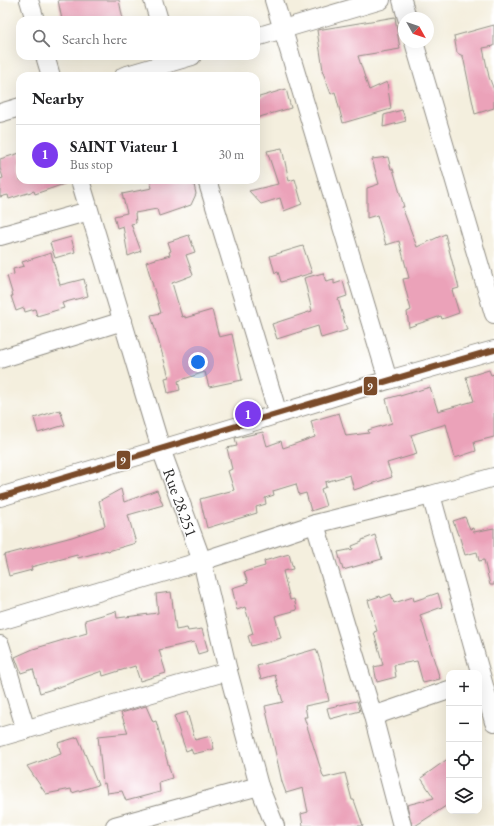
<!DOCTYPE html>
<html lang="en">
<head>
<meta charset="utf-8">
<style>
  :root { --surface:#fff; --page:#f6f6f6; --text:#202124; --muted:#757577; --line:#e0e0e0; --accent:#7c3aed }
  body { margin:0; font-family:"EB Garamond",serif; background:var(--page); color:var(--text) }
  .controls { position:absolute; right:12px; bottom:12px; display:grid; overflow:hidden; border-radius:8px; box-shadow:0 4px 16px #0002 }
  .controls button { width:36px; height:36px; display:grid; place-items:center; padding:0; border:0; border-bottom:1px solid var(--line); background:var(--surface); color:var(--text); font:20px sans-serif }
  .compass { position:absolute; left:398px; top:12px; width:36px; height:36px; border-radius:50%; background:var(--surface); box-shadow:0 4px 16px #0002; rotate:130deg }
  .you { position:absolute; left:198px; top:362px; width:14px; height:14px; margin:-10px; border:3px solid #fff; border-radius:50%; background:#1a73e8; box-shadow:0 0 0 6px #1a73e833 }
  .badge { display:grid; place-items:center; width:26px; height:26px; border-radius:50%; background:var(--accent); color:#fff; font-size:13px; font-weight:700 }
  .pin { position:absolute; translate:-50% -50%; border:2px solid #fff; box-shadow:0 1px 4px #0006 }
  .list { margin:0; padding:0; list-style:none }
  h2 { display:flex; justify-content:space-between; align-items:center; height:52px; margin:0; padding:0 16px; font-size:17px }
  h2 small { font-size:13px; font-weight:400; color:var(--muted) }
  .list li { display:grid; grid-template-columns:26px 1fr auto; gap:12px; align-items:center; box-sizing:border-box; height:60px; padding:0 16px; border-top:1px solid var(--line) }
  .list b { display:block; font-size:15px; white-space:nowrap }
  .list p { margin:0; font-size:13px; white-space:nowrap; color:var(--muted) }
  .list em { font-size:13px; font-style:normal; color:var(--muted) }
  .icon { flex:none; width:22px; height:22px; fill:none; stroke:currentColor; stroke-width:2; stroke-linecap:round; stroke-linejoin:round }
  .map { position:relative; flex:none; width:494px; height:826px; overflow:hidden }
  .search { position:absolute; background:var(--surface); box-shadow:0 4px 16px #0002; left:16px; top:16px; width:244px; height:44px; display:flex; align-items:center; gap:10px; box-sizing:border-box; padding:0 14px; border-radius:12px; color:var(--muted); font-size:15px }
  .panel { position:absolute; background:var(--surface); box-shadow:0 4px 16px #0002; left:16px; top:72px; width:244px; height:112px; border-radius:12px }
  .map>svg:first-child { display:block }
  .building { fill:#eba2b9 }
  .lines { fill:none; stroke-linecap:round; stroke-linejoin:round }
  .minor-casing { stroke:#908d84; stroke-width:20 }
  .minor { stroke:#fff; stroke-width:18 }
  .bus-1-casing { stroke:#fff; stroke-width:9 }
  .bus-1 { stroke:#7a4b2a; stroke-width:6 }
  .labels { text-anchor:middle; dominant-baseline:central; stroke-width:3; stroke-linejoin:round; paint-order:stroke }
  .street-label { font-size:16px; fill:#2b2b2b; stroke:#fff }
  .line-badge { stroke:#fff; stroke-width:1.5 }
  .badge-label { font-size:11px; text-anchor:middle; font-weight:bold; fill:#fff }
</style>
</head>
<body>
<div class="map">
<svg width="494" height="826" viewBox="0 0 494 826">
  <rect width="100%" height="100%" fill="#fff"/>
  <filter id="ink" filterUnits="userSpaceOnUse"><feTurbulence type="fractalNoise" baseFrequency=".025" numOctaves="2"/><feDisplacementMap in="SourceGraphic" scale="8" xChannelSelector="R" yChannelSelector="G"/><feConvolveMatrix kernelMatrix="1 2 1 2 8 2 1 2 1" color-interpolation-filters="sRGB"/></filter>
  <filter id="wash" filterUnits="userSpaceOnUse"><feTurbulence type="fractalNoise" baseFrequency=".012" numOctaves="4" result="noise"/><feDisplacementMap in="SourceGraphic" scale="16" xChannelSelector="R" yChannelSelector="G"/><feGaussianBlur stdDeviation="0.9" result="paint"/><feColorMatrix in="noise" values="0 0 0 0 0 0 0 0 0 0 0 0 0 0 0 0 0 1.4 0 .05"/><feComposite in="paint" operator="in"/></filter>
  <g filter="url(#wash)">
    <rect width="100%" height="100%" fill="#f4efde"/>
    <g id="blocks">
      <path class="building" d="M58,0H119L123,20H62Z
        M395,17L400,49L358,56L369,90L387,82L391,109L343,123L335,92L331,94L322,70H323L317,30Z
        M494,25V46L483,48L489,77L494,90V108L475,114L463,56L457,53L454,36Z
        M286,89L291,108L256,118V98Z
        M402,110L406,121L383,127L384,115Z
        M282,148L289,181L295,179L302,204L284,211L280,198L261,204L249,191L278,184L267,151Z
        M20,153V180H70V182L35,194L34,191L9,199L8,195L0,197V179L3,178L0,168V159Z
        M388,157L391,169H393L404,207H402L417,247L445,234L459,288L452,290L459,313L442,319L441,316L409,327L407,312L411,310L403,279L409,278L399,241L386,245L377,215L367,218V188L379,184L372,159Z
        M150,180H193L196,194L191,205L159,216L157,209L135,213L136,223L131,224L141,251L128,256L123,226L117,228L114,216L127,213L122,194L152,188Z
        M189,235L195,252L186,255L193,275L172,283L182,317L185,316V318L212,310L219,337L232,334L242,380L209,387L205,372L178,381L180,390L168,393L165,378L169,377L151,315L161,313L146,262L170,255L169,252L171,251L168,242Z
        M71,237L75,252L55,258L50,243Z
        M303,246L312,273L281,282L278,272L275,273L270,256Z
        M51,253L60,285L84,279L88,296L62,303L64,308L37,316L35,309L25,312L24,308L16,311L11,296H13L7,276L14,274L13,269L24,266L22,262Z
        M323,273L326,282L334,280V284L343,281L347,296L338,299L347,330L321,338L318,326L277,339L272,324L312,311L304,278Z
        M489,370L491,375L494,374V437L474,442L476,451L455,458L446,424L411,435L417,454L387,463L392,477L354,490L350,475L325,482L326,487L321,489L326,506L311,511L306,493L299,495L296,484L273,491L274,495L265,498L266,504L256,507L257,513L207,528L200,499L234,490L228,471L232,469L227,448L237,446L235,438L263,432L267,446L281,441L283,448L315,437L311,421L339,413L346,436L369,433L368,430L392,423L386,399L400,395V396L430,387L438,411L474,401L466,377Z
        M60,410L65,425L38,433L34,418Z
        M121,489L124,502L157,490L163,505L128,515L136,543L108,551L107,550L78,558L77,555L31,567L32,570L9,576L4,555L72,537L105,526L99,501Z
        M465,517L470,529L473,528L474,532L494,528V585H490L484,560L479,561L477,552L465,555L459,535H458L453,521Z
        M375,535L382,559L343,570L338,552L353,549L352,546L362,542V540Z
        M289,554L293,569L283,571L290,600L294,599L297,610L275,616L281,638L251,646L248,636L253,634L245,607L237,610L232,588L248,583L244,572L265,566L264,561Z
        M171,592L176,630L187,628L188,631L202,629L208,651L198,654L194,642L159,650L166,673L140,681L135,666L103,676L102,671L74,681V682L40,693L33,669L21,673L15,657L33,649L87,633L85,620L116,611L117,618L158,613L156,594Z
        M438,593L442,607L420,615L440,679L423,683L417,661L394,665L396,677L377,682L374,667L383,665L374,632L377,631L368,600L380,596L381,598L391,594L394,603L413,597L414,601Z
        M316,649L321,663L329,701L305,706L307,717H304L323,776L324,778L345,773L352,800H354L363,826H303L301,814L308,812L303,788L286,793L282,782L265,706L283,702L275,675L261,679L257,666Z
        M357,701L360,711L330,719L327,708Z
        M146,706L153,722L156,721L172,778L159,782L160,792L126,801L122,791L107,793L105,783L103,784L98,736L128,733L121,713Z
        M187,712L195,740L211,736L214,749L193,754L191,749L186,751L174,716Z
        M78,737L98,785L72,793L71,789L46,794L27,766L61,754L58,743Z
        M449,758V804L415,826H412L407,805L434,798L421,778Z"/>
    </g>
  </g>
  <g filter="url(#ink)">
    <use href="#blocks" fill-opacity="0" stroke="#908d84" stroke-width="1"/>
    <g class="lines">
      <defs>
        <g id="minor">
          <path d="M29,0L35,20"/>
          <path d="M153,0L159,20"/>
          <path d="M274,0L388,380"/>
          <path d="M402,0L407,18"/>
          <path d="M256,37L381,0"/>
          <path d="M414,42L494,314"/>
          <path d="M45,56L51,76"/>
          <path d="M124,76L192,56"/>
          <path d="M0,113L20,107"/>
          <path id="s1" d="M80,180L161,449L202,561L228,671L259,786L275,826"/>
          <path d="M207,180L278,414"/>
          <path d="M0,236L89,211"/>
          <path d="M0,359L123,321"/>
          <path d="M431,495L494,722"/>
          <path d="M0,497L249,423L388,380L494,350"/>
          <path d="M315,524L373,716L402,826"/>
          <path d="M0,621L202,561L315,524L431,495L494,477"/>
          <path d="M0,645L26,730"/>
          <path d="M373,716L449,690"/>
          <path d="M0,737L228,671"/>
          <path d="M115,826L259,786"/>
        </g>
      </defs>
      <use href="#minor" class="minor-casing"/>
      <use href="#minor" class="minor"/>
      <defs>
        <path id="bus-1" d="M0,497C165,448 329,397 494,350"/>
      </defs>
      <use href="#bus-1" class="bus-1-casing"/>
      <use href="#bus-1" class="bus-1"/>
    </g>
  </g>
  <g class="labels">
    <g class="street-label">
      <text stroke="none"><textPath href="#s1" startOffset="338">Rue 28.251</textPath></text>
    </g>
  </g>
  <g class="line-badge">
    <rect x="363" y="376" width="15" height="20" rx="4" fill="#7a4b2a"/>
    <rect x="116" y="450" width="15" height="20" rx="4" fill="#7a4b2a"/>
  </g>
  <g class="badge-label">
    <text x="370" y="390">9</text>
    <text x="123" y="464">9</text>
  </g>
</svg>
<div class="controls">
<button>+</button>
<button>−</button>
<button><svg class="icon" aria-label="locate" viewBox="0 0 24 24"><circle cx="12" cy="12" r="6"/><path d="M12 2v4M12 18v4M2 12h4M18 12h4"/></svg></button>
<button><svg class="icon" aria-label="layers" viewBox="0 0 24 24"><path d="M12 4l9 5-9 5-9-5zM3 14l9 5 9-5"/></svg></button>
</div>
<svg class="compass" viewBox="-18 -18 36 36"><path d="M0-13l5 13h-10z" fill="#e53935"/><path d="M0 13l5-13h-10z" fill="#757577"/></svg>
<div class="you"></div>
<div class="pin badge" style="left:248px;top:414px">1</div>
<div class="search"><svg class="icon" aria-label="search" viewBox="0 0 24 24"><circle cx="10" cy="10" r="6"/><path d="M15 15l6 6"/></svg>Search here</div>
<section class="panel">
<h2>Nearby<small></small></h2>
<ul class="list">
<li><span class="badge">1</span><div><b>SAINT Viateur 1</b><p>Bus stop</p></div><em>30 m</em></li>
</ul>
</section>
</div>
</body>
</html>
